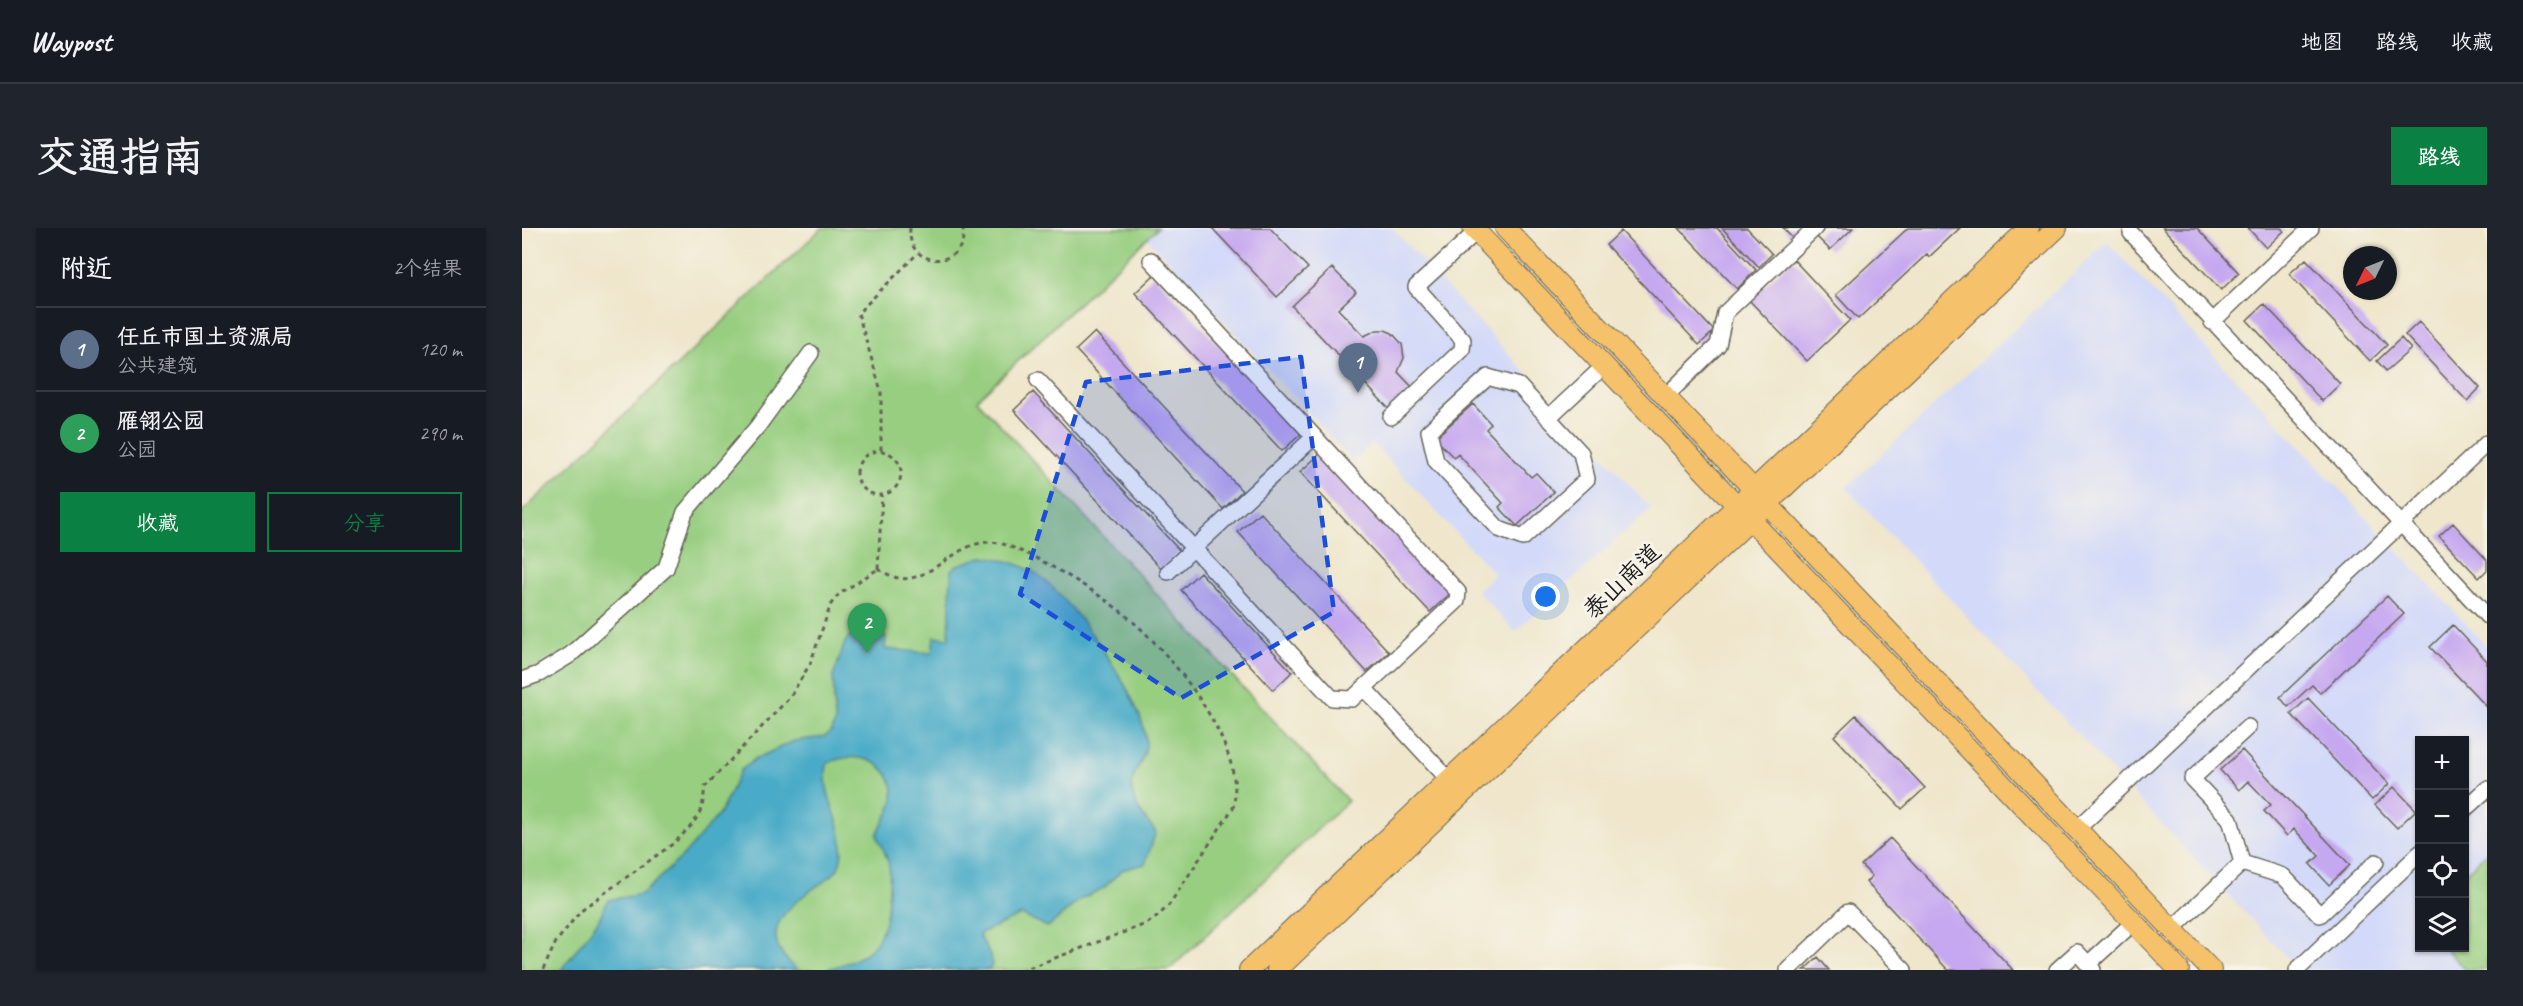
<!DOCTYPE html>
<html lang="zh">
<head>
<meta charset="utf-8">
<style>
  :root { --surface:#171b24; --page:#20242c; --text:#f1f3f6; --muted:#9ea1a6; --line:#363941; --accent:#0b8043 }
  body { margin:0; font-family:Caveat,"LXGW WenKai TC",sans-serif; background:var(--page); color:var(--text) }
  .controls { position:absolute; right:18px; bottom:18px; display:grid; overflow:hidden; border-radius:0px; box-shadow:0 2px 4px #0004 }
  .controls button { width:54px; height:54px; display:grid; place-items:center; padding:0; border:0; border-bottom:2px solid var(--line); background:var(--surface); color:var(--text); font:30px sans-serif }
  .compass { position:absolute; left:1821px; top:18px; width:54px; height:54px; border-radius:50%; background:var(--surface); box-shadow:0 2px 4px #0004; rotate:227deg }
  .you { position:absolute; left:1024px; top:369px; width:21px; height:21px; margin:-15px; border:4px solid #fff; border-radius:50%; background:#1a73e8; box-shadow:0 0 0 9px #1a73e833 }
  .badge { display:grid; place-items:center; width:39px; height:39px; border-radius:50%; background:var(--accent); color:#fff; font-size:20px; font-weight:700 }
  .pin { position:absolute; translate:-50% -50px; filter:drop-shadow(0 2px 3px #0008) }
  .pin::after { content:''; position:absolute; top:32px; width:21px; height:18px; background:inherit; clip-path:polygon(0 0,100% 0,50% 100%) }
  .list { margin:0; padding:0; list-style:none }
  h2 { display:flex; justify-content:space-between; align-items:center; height:78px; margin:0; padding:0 24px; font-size:26px }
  h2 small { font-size:20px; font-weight:400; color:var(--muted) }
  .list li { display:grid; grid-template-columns:39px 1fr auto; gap:18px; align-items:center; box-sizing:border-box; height:84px; padding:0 24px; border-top:2px solid var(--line) }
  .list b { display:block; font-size:22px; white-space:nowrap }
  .list p { margin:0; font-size:20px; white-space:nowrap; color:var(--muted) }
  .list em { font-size:20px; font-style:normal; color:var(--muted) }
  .actions { display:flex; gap:12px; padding:18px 24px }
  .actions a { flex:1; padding:14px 0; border:2px solid var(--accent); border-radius:0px; text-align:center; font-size:21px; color:var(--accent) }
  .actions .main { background:var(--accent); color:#fff }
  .icon { flex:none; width:33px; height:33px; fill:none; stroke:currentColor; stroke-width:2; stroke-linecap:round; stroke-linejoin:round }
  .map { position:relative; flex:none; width:1965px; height:742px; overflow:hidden; border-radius:0px }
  header { display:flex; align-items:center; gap:36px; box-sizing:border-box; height:84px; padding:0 30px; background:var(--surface); border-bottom:2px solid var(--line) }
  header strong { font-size:28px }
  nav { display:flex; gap:33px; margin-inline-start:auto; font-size:21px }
  .intro { display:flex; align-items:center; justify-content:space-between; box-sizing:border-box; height:144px; padding:0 36px }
  h1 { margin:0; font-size:42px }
  .button { padding:15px 27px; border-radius:0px; background:var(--accent); color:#fff; font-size:21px; font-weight:700 }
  main { display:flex; gap:36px; padding:0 36px }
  aside { flex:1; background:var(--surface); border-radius:0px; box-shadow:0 2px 4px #0004 }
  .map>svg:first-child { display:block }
  .built { fill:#d2d9f9; fill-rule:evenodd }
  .green { fill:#97ce80; stroke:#5a754e; stroke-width:1.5 }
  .water { fill:#48abc7; stroke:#326472; stroke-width:1.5 }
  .building { fill:#c6a8f0 }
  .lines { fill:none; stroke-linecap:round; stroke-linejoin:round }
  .minor-casing { stroke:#666359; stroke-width:18 }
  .major-casing { stroke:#666359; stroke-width:22 }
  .path { stroke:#666359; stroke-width:3; stroke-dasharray:4.5 4.5; stroke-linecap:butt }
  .minor { stroke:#fff; stroke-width:15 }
  .major { stroke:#f5c16b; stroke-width:20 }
  .marked { fill:#1d4ed8; fill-opacity:0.2; stroke:#1d4ed8; stroke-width:4.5; stroke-dasharray:12 8; stroke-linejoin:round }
  .labels { text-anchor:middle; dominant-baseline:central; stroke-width:6; stroke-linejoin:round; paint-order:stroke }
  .street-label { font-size:24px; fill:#1c1c1c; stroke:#f7f3e8 }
</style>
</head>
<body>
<header>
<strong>Waypost</strong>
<nav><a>地图</a><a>路线</a><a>收藏</a></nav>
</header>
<div class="intro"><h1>交通指南</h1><a class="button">路线</a></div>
<main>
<aside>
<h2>附近<small>2个结果</small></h2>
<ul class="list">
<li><span class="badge" style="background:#5c6f8a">1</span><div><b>任丘市国土资源局</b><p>公共建筑</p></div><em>120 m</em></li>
<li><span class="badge" style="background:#2e9e5b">2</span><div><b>雁翎公园</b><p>公园</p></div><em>290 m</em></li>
</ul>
<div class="actions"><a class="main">收藏</a><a>分享</a></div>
</aside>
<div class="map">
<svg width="1965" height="742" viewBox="0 0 1965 742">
  <rect width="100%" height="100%" fill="#f7f3e8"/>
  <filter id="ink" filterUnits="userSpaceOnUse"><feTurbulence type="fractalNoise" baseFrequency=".0167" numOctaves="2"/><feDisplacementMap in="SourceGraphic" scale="12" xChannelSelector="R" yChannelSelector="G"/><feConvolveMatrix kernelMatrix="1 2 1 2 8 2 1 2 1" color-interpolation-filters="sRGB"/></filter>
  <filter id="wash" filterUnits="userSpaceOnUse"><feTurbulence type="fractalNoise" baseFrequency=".008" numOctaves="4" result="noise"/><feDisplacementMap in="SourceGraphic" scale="24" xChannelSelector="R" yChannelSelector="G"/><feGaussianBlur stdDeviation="1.35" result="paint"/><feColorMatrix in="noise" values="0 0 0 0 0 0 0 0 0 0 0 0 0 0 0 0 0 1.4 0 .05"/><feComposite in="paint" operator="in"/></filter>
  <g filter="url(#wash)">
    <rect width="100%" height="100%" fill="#efe6cb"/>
    <path class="built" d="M636,0H870L1129,280L993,404L955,363L972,346L851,215L831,233L625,10Z
      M1585,14L1965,418V742H1777L1324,260ZM1898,512H1942V720H1898Z"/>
    <path class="green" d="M300,0H636L455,172L826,573L647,742H0V284Z
      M1965,625V742H1944L1923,720H1942L1943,645Z"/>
    <path class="water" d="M463,328C480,331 500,336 515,346C549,370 622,471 624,513C625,524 619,534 614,543C602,566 620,588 634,604L623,636L600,642L582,660L559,671L526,699L499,687L457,706L469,729L470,738L466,742H302C347,730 363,718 366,671C369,641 369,635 355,608C358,595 370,585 371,570C374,534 333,520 305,536C299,569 321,591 320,621C320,627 318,639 314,643C308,651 296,657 288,663C254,687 238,712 276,742H39L76,693L86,672L120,666L162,627L198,585L219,542L233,531L272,513L302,509L310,503L313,494L311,449L323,414L333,401L338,411L364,408L363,421L410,425L412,409L427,410L429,342L436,337Z"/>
    <g id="blocks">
      <path class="building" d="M690,0H748L786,40L755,69Z
        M1157,0H1195L1234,42L1215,61Z
        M1200,0H1225L1250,26L1237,39Z
        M1261,0H1283L1271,11Z
        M1303,0H1331L1308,22L1294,8Z
        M1386,0H1438L1407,29L1405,26L1336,91L1314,67Z
        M1641,0H1675L1717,45L1699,62Z
        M1726,0H1759L1762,3L1744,20Z
        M1099,3L1192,103L1177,117L1084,17Z
        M1271,31L1328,92L1285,133L1227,72Z
        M1784,31L1865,117L1848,133L1767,46Z
        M810,40L834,64L816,81L842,108L855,102H863L870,105L880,116L882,130L876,144L891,160L868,182L770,78Z
        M632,47L779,206L760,223L613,65Z
        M1742,76L1818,156L1800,173L1725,92Z
        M1897,94L1958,160L1945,173L1883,107Z
        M573,104L720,263L701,281L554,122Z
        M1879,110L1889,121L1864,143L1855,133Z
        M511,164L658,323L639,341L492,182Z
        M951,176L969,196L964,201L1009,249L1014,245L1032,264L995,298L977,279L981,275L936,226L932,230L913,210Z
        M800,224L930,364L908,384L778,244Z
        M738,284L867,424L845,444L716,304Z
        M1931,295L1965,332V342L1957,350L1917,308Z
        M678,344L770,444L751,462L659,362Z
        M1865,368L1882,386L1798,465L1790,457L1766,479L1758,469Z
        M1931,397L1965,433V479L1908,419Z
        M1786,470L1867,556L1850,572L1769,486Z
        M1334,487L1403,560L1380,581L1312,508Z
        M1720,522L1828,637L1807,657L1788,636L1797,628L1772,601L1765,608L1742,583L1749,577L1726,553L1717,562L1698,542Z
        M1872,559L1894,582L1875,600L1853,577Z
        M1368,610L1491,742H1426L1344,654L1350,648L1339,637Z
        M1296,729L1307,742H1282Z"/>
    </g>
  </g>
  <g filter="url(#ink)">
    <use href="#blocks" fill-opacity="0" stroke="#666359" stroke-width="1.5"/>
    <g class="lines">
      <defs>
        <path id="minor" d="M1609,5L1965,388
          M1690,94L1789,0
          M966,149L997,158L1059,225L1065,251L1001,310L977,301L914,233L907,203Z
          M516,152L810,470L830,471L935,373L936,364L629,32
          M1143,169L1196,117L1203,85L1293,0
          M869,189L940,122L941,112L894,59L955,3
          M1026,190L1082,138
          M646,344L792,209
          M0,452L17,446L48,427L144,340L163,284L236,198L289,125
          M842,460L927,552
          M1726,499L1670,551L1708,591L1720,635L1761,648L1798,687L1854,634
          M1942,582L1965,561
          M1555,601L1965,215
          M1650,701L1720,635
          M1566,736L1612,694
          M1266,742L1326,684L1382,742
          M1535,742L1555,724L1571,742
          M1775,742L1898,625"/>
        <path id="major" d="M951,0L1657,742
          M983,0L1689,742
          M727,742L1507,0
          M755,742L1535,0"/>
      </defs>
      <use href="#minor" class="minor-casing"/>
      <use href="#major" class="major-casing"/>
      <path class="path" d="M388,0C384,43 447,41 441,0
        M359,222V163L336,85L396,25
        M335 245a22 22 0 1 1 44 0a22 22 0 1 1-44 0Z
        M356,341C361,344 367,347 372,349C409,361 437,303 481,316C515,327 574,363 602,386C648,423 726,518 711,580L647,677L635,689L624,696L501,742
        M356,341L360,267
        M21,742L34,714L59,682L152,615L171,596L180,580L183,559L268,469L288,436L309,376L317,366L356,341"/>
      <use href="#minor" class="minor"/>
      <use href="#major" class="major"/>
    </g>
  </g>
  <path class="marked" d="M779,129L812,384L659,470L498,366L564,154Z"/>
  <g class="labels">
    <g class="street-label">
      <text transform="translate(1100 353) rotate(-44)">泰山南道</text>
    </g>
  </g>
</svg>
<div class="controls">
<button>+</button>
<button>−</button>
<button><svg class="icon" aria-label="locate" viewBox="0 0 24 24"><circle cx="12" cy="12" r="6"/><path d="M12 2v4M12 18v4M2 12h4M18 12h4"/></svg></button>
<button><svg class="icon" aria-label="layers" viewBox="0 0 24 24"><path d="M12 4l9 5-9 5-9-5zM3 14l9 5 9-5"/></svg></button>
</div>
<svg class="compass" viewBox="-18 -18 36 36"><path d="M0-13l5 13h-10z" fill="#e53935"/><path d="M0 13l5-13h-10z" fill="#9ea1a6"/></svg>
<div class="you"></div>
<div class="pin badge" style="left:836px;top:165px;background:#5c6f8a">1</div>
<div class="pin badge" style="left:345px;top:425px;background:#2e9e5b">2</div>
</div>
</main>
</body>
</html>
